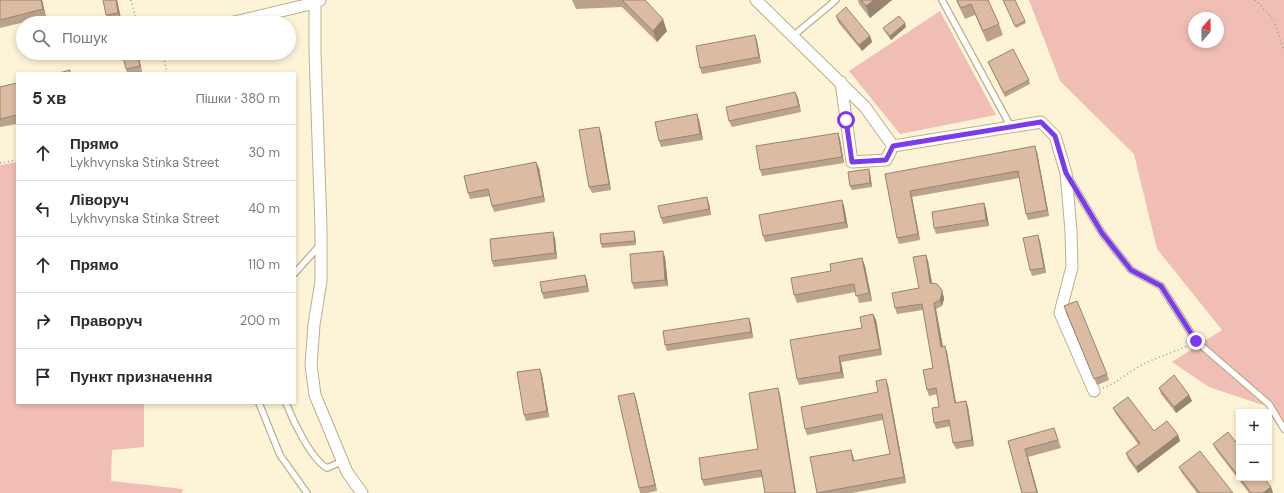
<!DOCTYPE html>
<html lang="uk">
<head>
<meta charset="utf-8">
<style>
  :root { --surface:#fff; --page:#f7f7f7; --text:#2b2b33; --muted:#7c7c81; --line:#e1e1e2 }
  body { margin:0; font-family:"DM Sans",sans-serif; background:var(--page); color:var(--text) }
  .controls { position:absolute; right:12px; bottom:12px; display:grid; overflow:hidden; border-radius:0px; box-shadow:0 2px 6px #0003 }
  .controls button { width:36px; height:36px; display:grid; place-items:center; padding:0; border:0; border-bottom:1px solid var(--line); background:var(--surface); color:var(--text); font:20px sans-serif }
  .compass { position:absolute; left:1188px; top:12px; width:36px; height:36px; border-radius:50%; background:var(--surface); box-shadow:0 2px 6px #0003; rotate:20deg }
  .stop { position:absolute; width:12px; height:12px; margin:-9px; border:3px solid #7c3aed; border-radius:50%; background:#fff }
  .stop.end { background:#7c3aed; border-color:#fff; box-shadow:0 1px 4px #0008 }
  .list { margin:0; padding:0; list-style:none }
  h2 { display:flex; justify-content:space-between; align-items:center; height:52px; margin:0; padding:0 16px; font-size:17px }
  h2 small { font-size:13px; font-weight:400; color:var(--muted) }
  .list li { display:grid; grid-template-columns:26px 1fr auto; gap:12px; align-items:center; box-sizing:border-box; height:56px; padding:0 16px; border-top:1px solid var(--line) }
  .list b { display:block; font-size:15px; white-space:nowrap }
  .list p { margin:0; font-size:13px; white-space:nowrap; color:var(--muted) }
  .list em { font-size:13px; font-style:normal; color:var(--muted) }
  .icon { flex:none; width:22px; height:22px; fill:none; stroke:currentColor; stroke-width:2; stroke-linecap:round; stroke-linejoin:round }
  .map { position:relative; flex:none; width:1284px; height:493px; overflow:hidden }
  .search { position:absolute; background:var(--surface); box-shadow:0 2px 6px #0003; left:16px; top:16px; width:280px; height:44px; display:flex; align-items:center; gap:10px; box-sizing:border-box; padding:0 14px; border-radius:22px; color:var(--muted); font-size:15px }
  .panel { position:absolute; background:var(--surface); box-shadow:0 2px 6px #0003; left:16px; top:72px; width:280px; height:332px; border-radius:0px }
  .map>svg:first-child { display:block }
  .green { fill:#f1beb6; fill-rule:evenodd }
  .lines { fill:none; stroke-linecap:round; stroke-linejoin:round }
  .lane-casing { stroke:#bcb08e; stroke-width:8 }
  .street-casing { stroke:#bcb08e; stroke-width:13 }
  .path { stroke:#a19a84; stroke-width:1.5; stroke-dasharray:1 3; stroke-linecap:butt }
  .lane { stroke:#fff; stroke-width:5.5 }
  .street { stroke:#fff; stroke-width:11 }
  .wall { fill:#bca28c }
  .shaded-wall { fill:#998472 }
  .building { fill:#dbbca3; stroke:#998472 }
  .route { stroke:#7c3aed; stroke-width:5 }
</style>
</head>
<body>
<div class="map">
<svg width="1284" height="493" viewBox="0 0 1284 493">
  <rect width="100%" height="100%" fill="#fdf3d6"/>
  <path class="green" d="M1029,0H1284V429L1266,406L1209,387L1172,362L1222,330L1157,249L1134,154L1060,81ZM1194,18H1218V42H1194Z
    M940,11L996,115L900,134L849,71Z
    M17,162V403H144V447L112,450L111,481L183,489L182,493H0V165Z"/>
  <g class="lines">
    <defs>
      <path id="lane" d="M942,0L1011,127
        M793,36L836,0
        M1069,178L1102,233L1131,270L1161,286L1196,341L1269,404L1284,429
        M295,273L320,245
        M259,403L280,455L307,493
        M286,403C293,421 311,459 327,468L343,461"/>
      <path id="street" d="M756,0L865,107L893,146L886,160L852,162L841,82
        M315,3V52L321,227V281L314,325L311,365L315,395L347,472L362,493
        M230,23L315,3L320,0
        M893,146L1041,122L1055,136L1066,173L1071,231L1072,267L1060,313L1094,391"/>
    </defs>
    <use href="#lane" class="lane-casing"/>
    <use href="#street" class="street-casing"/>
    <path class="path" d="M131,0L137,23
      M1255,0L1274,20L1284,51
      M163,53L167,73
      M0,163L17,160
      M1103,388C1117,383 1127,373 1140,366C1156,357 1173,353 1189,345"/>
    <use href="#lane" class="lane"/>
    <use href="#street" class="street"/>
  </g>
  <path class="wall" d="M0,0H42L46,17L0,28Z
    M117,0L121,19L109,21L106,15Z
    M572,0H645L667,31L657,42L622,7L576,9Z
    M858,0H892L870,18L859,4Z
    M956,0H988L999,24L1003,35L987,42L975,15L965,19Z
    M1003,0L1025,21L1026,23L1016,28Z
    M836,16L870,36L872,42L862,51L838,22Z
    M906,27L891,40L885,32L883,28Z
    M755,35L757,41L761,63L702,74L700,68Z
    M138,53L142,72L137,73H127L126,69Z
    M988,62L1029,80L1030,84L1005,97Z
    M17,83V124L0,127V87Z
    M795,92L798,98L801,112L732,127L729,121Z
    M697,114L699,120L703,140L661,147L659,141Z
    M599,127L601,133L611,190L592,193L589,187Z
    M838,133L840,139L844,163L762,176L760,170Z
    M1037,152L1049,216L1028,220L1026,214L1019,178L912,197L920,240L899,244L897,238L885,174Z
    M539,168L545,202L494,212L492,206L490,196L470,199L468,193Z
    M870,173L872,187L852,190L850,186Z
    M842,200L844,206L848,228L765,242L763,236Z
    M709,203L711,215L663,224L661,218Z
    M984,203L986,209L989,226L936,234L934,228Z
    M635,235L636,245L602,248L601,244Z
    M555,238L557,259L494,267L492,261Z
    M1040,241L1046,273L1032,276L1030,270Z
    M926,255L928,261L932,283L944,296V299L942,306L936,309L943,347L945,346L947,352L956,403L966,401L968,407L974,446L956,449L953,443L951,426L936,429L934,423L939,407L937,394L929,396L927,390L933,368L923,310L897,314L895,308L919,288Z
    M665,257L668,286L634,289L632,283Z
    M862,258L865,266L872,301L859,303L856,292L797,303L794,295L831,271Z
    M585,275L587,281L589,292L544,299L542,293Z
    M1066,312L1107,374L1109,380L1097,385Z
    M873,314L876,320L882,355L841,362L844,378L799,385L797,379L862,328Z
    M749,318L751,324L753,338L667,351L665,345Z
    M542,375L549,417L526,421L524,415Z
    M888,385L906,483L852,493H817L851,450L854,461L890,454L883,420L807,435L805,429L878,392Z
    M1159,388L1189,395L1192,401L1176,413L1161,394Z
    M780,394L762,477L704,486L702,480L758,449Z
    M636,399L657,491L647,493H640L639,488Z
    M1113,408L1154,431L1178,435L1180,441L1138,473L1128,459L1126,453L1138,444L1116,414Z
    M1057,436L1061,448L1028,457L1038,493H1022L1008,441Z
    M1213,444L1239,446V478H1264L1271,487L1273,493H1249L1216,450Z
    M1179,467L1233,493H1197L1182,473Z"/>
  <path class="shaded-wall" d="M41,0H42L46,17L43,9Z
    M116,0H117L121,19L118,13Z
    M874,0H892L870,18L866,6Z
    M663,19L667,31L657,42L653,31Z
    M905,23L906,27L891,40L890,36Z
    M755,35L757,41L761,63L759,57Z
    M870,36L872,42L862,51L859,45Z
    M137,53H138L142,72L140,66Z
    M795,92L798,98L801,112L799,106Z
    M697,114L699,120L703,140L700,134Z
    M599,127L601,133L611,190L609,184Z
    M838,133L840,139L844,163L842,157Z
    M1035,146L1037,152L1049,216L1047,210Z
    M536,162L539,168L545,202L543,196Z
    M869,169L870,173L872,187L870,183Z
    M910,191L912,197L920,240L918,234Z
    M707,197L709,203L711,215L709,209Z
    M842,200L844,206L848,228L845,222Z
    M984,203L986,209L989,226L986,220Z
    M634,231L635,235L636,245L635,241Z
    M553,232L555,238L557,259L555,253Z
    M1038,235L1040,241L1046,273L1044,268Z
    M663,251L665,257L668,286L665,280Z
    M926,255L928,261L933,289L930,283Z
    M862,258L865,266L872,301L869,293Z
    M585,275L587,281L589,292L587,286Z
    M942,290L944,299L942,306L940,300Z
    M934,303L936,309L944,353L941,347Z
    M873,314L876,320L882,355L880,349Z
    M749,318L751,324L753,338L751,332Z
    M945,346L947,352L957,409L955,403Z
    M839,356L841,362L844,378L841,372Z
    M540,369L542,375L549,417L547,411Z
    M886,379L888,385L906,483L904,477Z
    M778,388L780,394L796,493H795Z
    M634,393L636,399L657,491L655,485Z
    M1189,395L1192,401L1176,413L1174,407Z
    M966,401L968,407L974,446L972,440Z
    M1178,435L1180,441L1138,473L1136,467Z
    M1025,449L1028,457L1038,493H1037Z
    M851,450L853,456L856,467L853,461Z
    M1271,487L1273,493H1263Z"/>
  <path class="building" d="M0,0H41L43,9L0,20Z
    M103,0H116L118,13L106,15Z
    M622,0H645L663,19L653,31Z
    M861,0H874L866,6Z
    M957,0H988L999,24L983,31L971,4L961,8Z
    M1003,0H1015L1025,21L1015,26Z
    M846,7L870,36L859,45L836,16Z
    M899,16L905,23L890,36L883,28Z
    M755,35L759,57L700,68L696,46Z
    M1013,49L1029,80L1004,93L988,62Z
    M122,53H137L140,66L126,69Z
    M70,70V73H59Z
    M17,83V115L0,119V87Z
    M795,92L799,106L729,121L726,107Z
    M697,114L700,134L659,141L655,122Z
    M599,127L609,184L589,187L579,130Z
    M838,133L842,157L760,170L756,146Z
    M1035,146L1047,210L1026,214L1018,171L910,191L918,234L897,238L885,174Z
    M536,162L543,196L492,206L488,189L468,193L464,176Z
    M869,169L870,183L850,186L848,172Z
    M707,197L709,209L661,218L658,206Z
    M842,200L845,222L763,236L759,215Z
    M984,203L986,220L934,228L932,212Z
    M634,231L635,241L601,244L600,234Z
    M553,232L555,253L492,261L490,239Z
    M1038,235L1044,268L1030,270L1023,238Z
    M663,251L665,280L632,283L630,254Z
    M926,255L930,283L937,284L942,290V293L940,300L934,303L941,347L945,346L955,403L966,401L972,440L953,443L949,420L934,423L932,408L939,407L936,388L927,390L923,370L933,368L922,304L895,308L892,293L919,288L913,257Z
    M862,258L869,293L856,296L854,284L794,295L791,278L831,271L830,264Z
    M585,275L587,286L542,293L540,282Z
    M1077,301L1107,374L1094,379L1064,306Z
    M873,314L880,349L839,356L841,372L797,379L790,340L862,328L860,317Z
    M749,318L751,332L665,345L663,331Z
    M540,369L547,411L524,415L517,372Z
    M1174,375L1189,395L1174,407L1159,388Z
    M886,379L904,477L817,493L810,457L851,450L853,461L890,454L882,414L805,429L801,407L878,392L876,381Z
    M778,388L795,493H765L761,470L702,480L699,458L758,449L749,393Z
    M634,393L655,485L639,488L618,396Z
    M1128,397L1154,431L1167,421L1178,435L1136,467L1126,453L1140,443L1113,408Z
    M1054,428L1058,440L1025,449L1037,493H1022L1008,441Z
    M1228,432L1239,446V477L1213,444Z
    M1200,451L1233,493H1200L1179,467Z
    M1240,478H1264L1271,487L1263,493H1251Z"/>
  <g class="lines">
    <path class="route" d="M846,120L852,162L886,160L893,146L1041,122L1055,136L1066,173L1102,233L1131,270L1161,286L1196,341"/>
  </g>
</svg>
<div class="controls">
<button>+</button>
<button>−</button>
</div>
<svg class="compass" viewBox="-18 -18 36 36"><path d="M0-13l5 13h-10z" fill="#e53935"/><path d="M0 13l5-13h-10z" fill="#7c7c81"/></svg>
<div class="stop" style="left:846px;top:120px"></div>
<div class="stop end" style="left:1196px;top:341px"></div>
<div class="search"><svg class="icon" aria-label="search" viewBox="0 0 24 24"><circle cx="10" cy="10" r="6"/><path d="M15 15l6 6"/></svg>Пошук</div>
<section class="panel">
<h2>5 хв<small>Пішки · 380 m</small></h2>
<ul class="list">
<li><svg class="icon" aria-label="ahead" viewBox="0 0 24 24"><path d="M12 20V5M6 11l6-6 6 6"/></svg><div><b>Прямо</b><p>Lykhvynska Stinka Street</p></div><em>30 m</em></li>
<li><svg class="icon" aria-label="left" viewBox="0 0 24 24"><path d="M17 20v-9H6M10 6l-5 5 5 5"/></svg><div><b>Ліворуч</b><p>Lykhvynska Stinka Street</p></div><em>40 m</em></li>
<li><svg class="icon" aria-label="ahead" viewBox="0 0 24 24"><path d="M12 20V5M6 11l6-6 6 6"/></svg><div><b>Прямо</b></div><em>110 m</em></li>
<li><svg class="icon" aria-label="right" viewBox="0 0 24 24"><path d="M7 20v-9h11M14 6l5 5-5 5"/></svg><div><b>Праворуч</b></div><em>200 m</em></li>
<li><svg class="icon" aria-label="arrive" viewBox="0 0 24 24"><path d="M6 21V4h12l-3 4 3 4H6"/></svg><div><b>Пункт призначення</b></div></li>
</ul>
</section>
</div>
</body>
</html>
